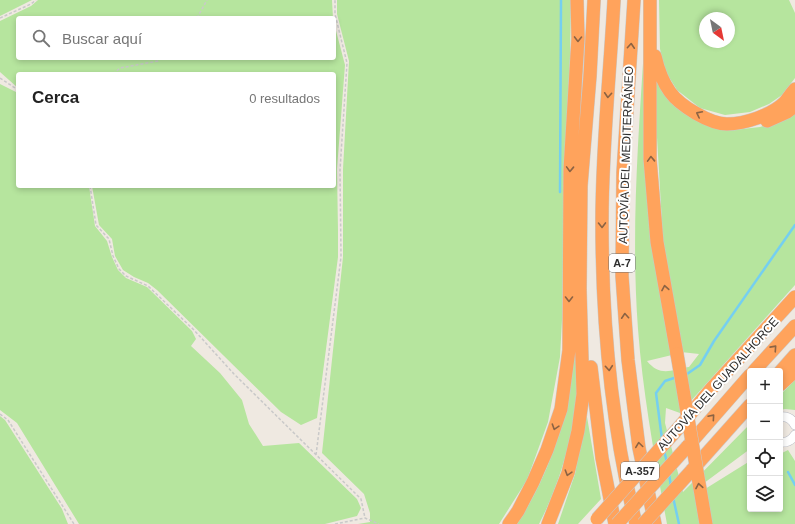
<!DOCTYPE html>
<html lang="es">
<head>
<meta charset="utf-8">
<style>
  :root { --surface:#fff; --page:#f2f2f2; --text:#222; --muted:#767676; --line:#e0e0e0 }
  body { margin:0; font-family:Helvetica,sans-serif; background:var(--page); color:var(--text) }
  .controls { position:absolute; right:12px; bottom:12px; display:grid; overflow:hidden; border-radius:4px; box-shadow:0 2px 6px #0003 }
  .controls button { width:36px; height:36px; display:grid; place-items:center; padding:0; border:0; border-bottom:1px solid var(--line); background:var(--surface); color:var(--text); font:20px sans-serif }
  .compass { position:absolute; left:699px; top:12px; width:36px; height:36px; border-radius:50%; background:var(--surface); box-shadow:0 2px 6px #0003; rotate:147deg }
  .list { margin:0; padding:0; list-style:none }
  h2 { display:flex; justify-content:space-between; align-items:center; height:52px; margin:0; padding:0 16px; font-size:17px }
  h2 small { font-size:13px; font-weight:400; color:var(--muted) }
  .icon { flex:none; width:22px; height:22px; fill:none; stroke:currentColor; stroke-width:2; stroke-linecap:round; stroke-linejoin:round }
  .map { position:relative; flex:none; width:795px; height:524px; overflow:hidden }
  .search { position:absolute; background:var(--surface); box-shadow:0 2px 6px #0003; left:16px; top:16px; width:320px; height:44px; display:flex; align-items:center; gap:10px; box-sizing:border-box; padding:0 14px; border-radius:4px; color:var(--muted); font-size:15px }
  .panel { position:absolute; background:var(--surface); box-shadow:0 2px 6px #0003; left:16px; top:72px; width:320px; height:116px; border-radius:4px }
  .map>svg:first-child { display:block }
  .green { fill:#b6e59e; fill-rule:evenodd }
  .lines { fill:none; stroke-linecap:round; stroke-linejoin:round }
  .stream { stroke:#75cff0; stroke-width:2.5 }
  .minor-casing { stroke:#b4b7c1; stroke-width:10 }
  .highway-casing { stroke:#c9c9c9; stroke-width:14 }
  .path { stroke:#c9c9c9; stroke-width:1.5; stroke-dasharray:3 2; stroke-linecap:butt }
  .minor { stroke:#fff; stroke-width:9 }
  .highway { stroke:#ffa35c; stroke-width:13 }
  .highway-bridge-casing { stroke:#c9c9c9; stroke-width:14; stroke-linecap:butt }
  .highway-bridge { stroke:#ffa35c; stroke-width:13 }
  .oneway { stroke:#8c6343 }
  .labels { text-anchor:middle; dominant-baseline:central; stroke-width:4; stroke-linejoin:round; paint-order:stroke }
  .shield { fill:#fff; stroke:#6d6d6d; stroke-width:1 }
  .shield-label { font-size:11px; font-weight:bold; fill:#2e2e2e }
  .street-label { font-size:12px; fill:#2e2e2e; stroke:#fff }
</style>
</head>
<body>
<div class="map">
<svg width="795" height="524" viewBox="0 0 795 524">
  <rect width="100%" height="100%" fill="#efe9e1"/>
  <path class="green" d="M0,0H32L0,16Z
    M38,0H332L333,18H18V58H334V23L345,65L337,169L338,231V257L317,418L301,425L281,412L157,290L148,283L134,277L123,270L115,256L112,239L99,225L92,186H334V74H18V88L0,72V21L31,6Z
    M337,0H571L570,59L565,153L562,320L560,357L548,422L527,480L499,524H358L370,522V513L364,494L322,453L343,257V169L349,61L337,14Z
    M659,0H789L795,13V78L782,95L769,104L750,112L725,115L700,108L677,90L665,71L660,49ZM705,18H729V42H705Z
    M644,48L652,246L667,335L672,355L647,361C660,377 671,370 689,367L699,354L681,352L663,241L656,120L657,81L714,127L733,130L760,127L784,119L795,111V285L680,413L666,408L665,423L683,492L750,424V449L696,489L697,494L750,461V509H780V454L788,450L795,461V524H667C655,459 643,395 638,329C631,235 638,142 644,48Z
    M0,84L18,93V186H89L95,226L107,241L112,257L118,270L126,278L147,287L192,331L196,339L191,346L220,373L242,400L249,424L263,446L299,443L357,499L361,508L357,516L325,524H79L17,423L0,410Z
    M575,323C576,341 579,359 578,377C576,427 562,480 539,524H517C542,486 560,441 568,396C572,372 573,347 575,323Z
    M795,380V410L785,409L780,410V395Z
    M586,411L601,499L578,524H558L575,474Z
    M0,416L5,420L62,509L68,524H0Z"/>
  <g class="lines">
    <path class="stream" d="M560,192L561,0
      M684,375L687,374L700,365L714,341L795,225
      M662,439L656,393L665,381L677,377
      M664,450L667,463
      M788,472L795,485
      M669,474L671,486
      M673,497L679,524"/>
    <defs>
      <path id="minor" d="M780,417C787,416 792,419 795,425
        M780,442C787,443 791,441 795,435"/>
      <path id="highway" d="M614,0C610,74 602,147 602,221C602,322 611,425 636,524
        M634,0L623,173L622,276L628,360L639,448L655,524
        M650,0V159L657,242L677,354
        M655,56C658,69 662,81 670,92C680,106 710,124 727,124C745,124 771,115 784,103C788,99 791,93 795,89
        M767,121L787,112L795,106
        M591,367L602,458L615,524
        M754,371L795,326
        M780,372L795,355
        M780,385L795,371
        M682,424L711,389L795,297
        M687,447L750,375
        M692,470L750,405
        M509,524L518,511L533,482L547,450L561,409L569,350L570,170L578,38L577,0
        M548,524L568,473L578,431L583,394L580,290L581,186L590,76L594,0"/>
    </defs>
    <use href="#minor" class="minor-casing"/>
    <use href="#highway" class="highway-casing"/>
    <path class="path" d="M0,18L31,4L36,0
      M197,18L207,0
      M113,74L120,68L158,61L161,58
      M0,78L18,90
      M90,186L96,225L109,239L113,256L119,269L126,276L148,286L194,330L234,374L361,499L365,518
      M0,414L8,420L74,524
      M316,455L341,257L340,170L347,63L335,14V0
      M335,524L365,518L379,524"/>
    <use href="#minor" class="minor"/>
    <use href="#highway" class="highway"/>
    <defs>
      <path id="highway-bridge" d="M677,354L706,524
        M597,519L682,424
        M617,524L687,447
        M643,524L692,470"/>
    </defs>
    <use href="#highway-bridge" class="highway-bridge-casing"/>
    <use href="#highway-bridge" class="highway-bridge"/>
  </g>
  <defs><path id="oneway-chevron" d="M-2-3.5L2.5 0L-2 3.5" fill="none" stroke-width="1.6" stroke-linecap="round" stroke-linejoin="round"/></defs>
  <g class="oneway">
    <use href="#oneway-chevron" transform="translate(578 39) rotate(91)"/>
    <use href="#oneway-chevron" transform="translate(631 46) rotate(-86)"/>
    <use href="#oneway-chevron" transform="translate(608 95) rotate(94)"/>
    <use href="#oneway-chevron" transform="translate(699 114) rotate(-153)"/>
    <use href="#oneway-chevron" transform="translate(651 159) rotate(-92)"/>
    <use href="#oneway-chevron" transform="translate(570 169) rotate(92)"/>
    <use href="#oneway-chevron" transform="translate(602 225) rotate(89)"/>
    <use href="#oneway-chevron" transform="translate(665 288) rotate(-100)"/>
    <use href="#oneway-chevron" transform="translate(569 299) rotate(90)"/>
    <use href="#oneway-chevron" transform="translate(625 316) rotate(-94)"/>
    <use href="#oneway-chevron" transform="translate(774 348) rotate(-48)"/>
    <use href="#oneway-chevron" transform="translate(609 368) rotate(85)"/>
    <use href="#oneway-chevron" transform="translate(712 417) rotate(-49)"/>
    <use href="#oneway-chevron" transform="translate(555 427) rotate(108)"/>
    <use href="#oneway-chevron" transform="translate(639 445) rotate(-98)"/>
    <use href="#oneway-chevron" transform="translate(568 473) rotate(107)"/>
    <use href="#oneway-chevron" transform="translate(699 486) rotate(-100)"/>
  </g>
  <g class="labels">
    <g class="shield">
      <rect x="609" y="254" width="26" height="18" rx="3"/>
      <rect x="621" y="462" width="38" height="18" rx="3"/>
    </g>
    <g class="shield-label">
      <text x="622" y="263">A-7</text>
      <text x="640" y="471">A-357</text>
    </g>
    <g class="street-label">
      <text transform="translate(626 155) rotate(-88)">AUTOVÍA DEL MEDITERRÁNEO</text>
      <text transform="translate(718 384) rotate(-48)">AUTOVÍA DEL GUADALHORCE</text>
    </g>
  </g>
</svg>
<div class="controls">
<button>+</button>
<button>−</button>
<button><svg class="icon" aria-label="locate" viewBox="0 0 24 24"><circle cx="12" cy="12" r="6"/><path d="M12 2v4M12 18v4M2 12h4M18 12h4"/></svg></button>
<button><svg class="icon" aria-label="layers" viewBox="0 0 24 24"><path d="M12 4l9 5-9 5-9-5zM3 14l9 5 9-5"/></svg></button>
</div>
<svg class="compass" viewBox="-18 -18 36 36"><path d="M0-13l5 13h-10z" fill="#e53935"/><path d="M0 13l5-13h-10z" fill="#767676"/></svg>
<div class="search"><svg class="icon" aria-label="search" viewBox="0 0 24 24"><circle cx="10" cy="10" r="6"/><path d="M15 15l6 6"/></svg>Buscar aquí</div>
<section class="panel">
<h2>Cerca<small>0 resultados</small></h2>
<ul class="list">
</ul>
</section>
</div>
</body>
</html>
